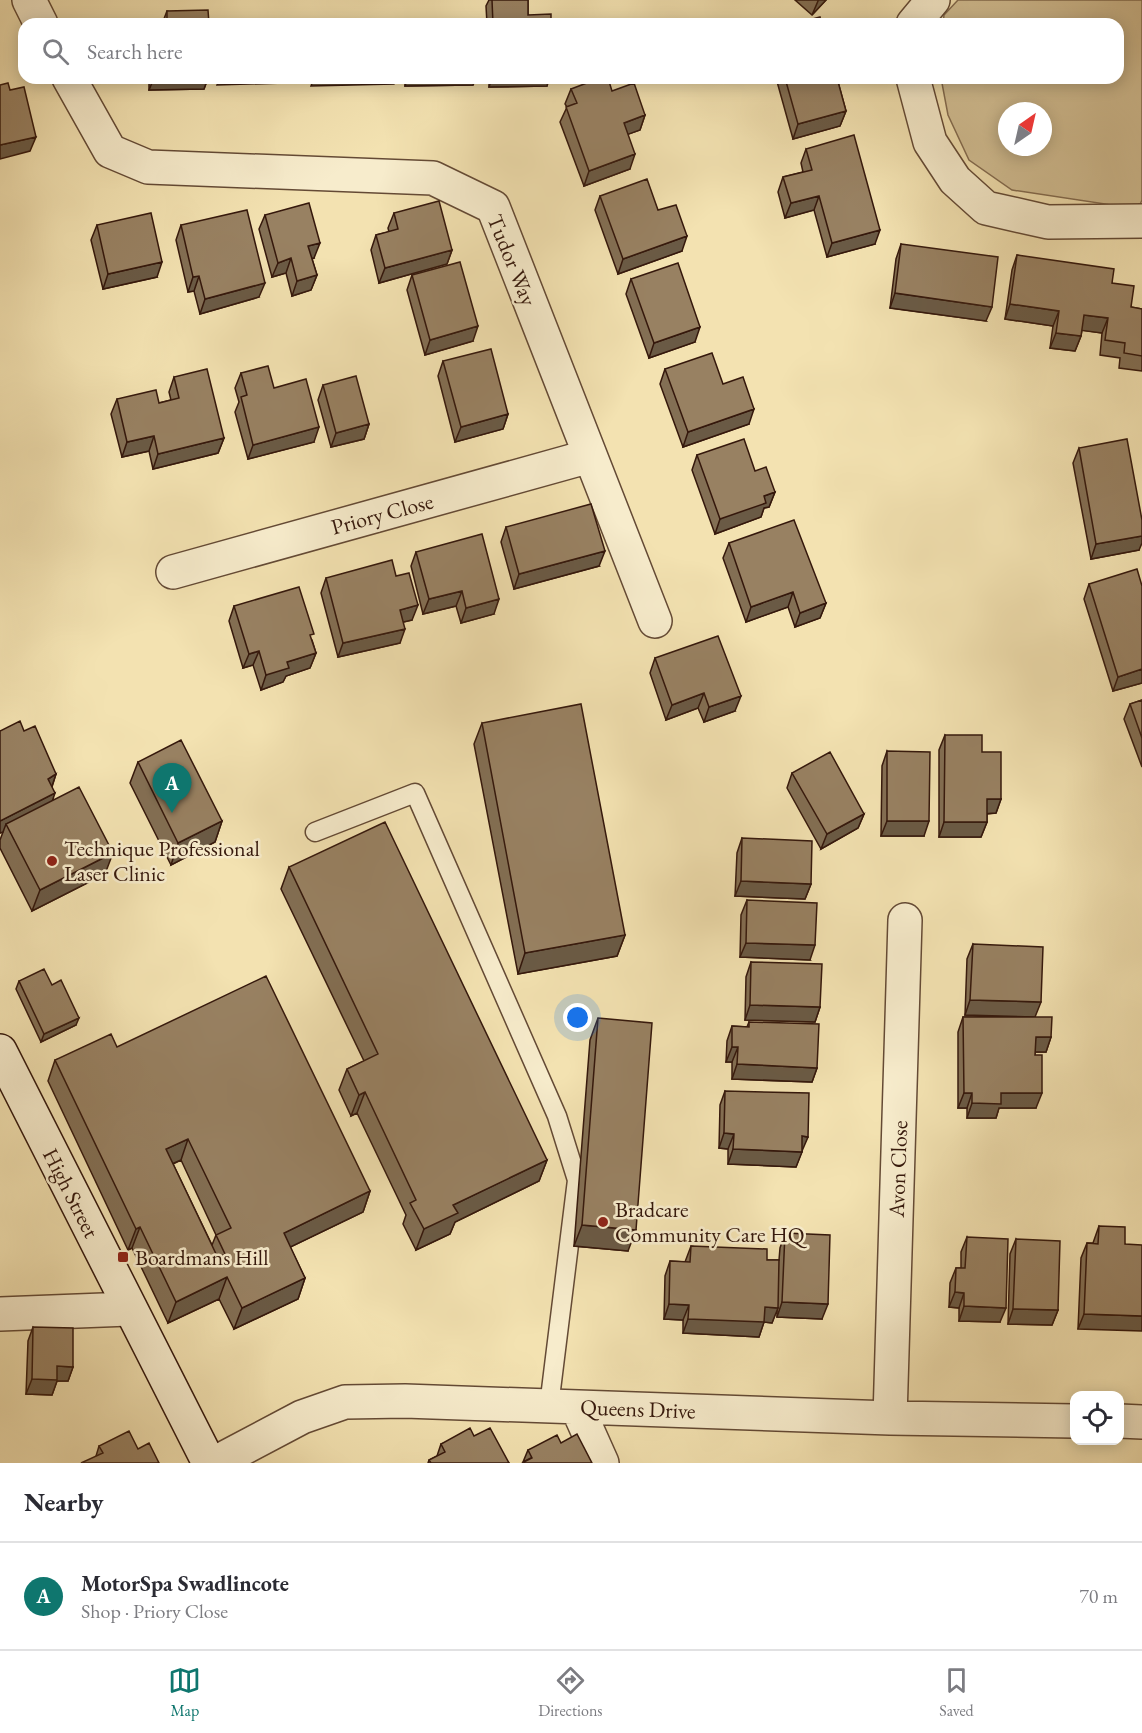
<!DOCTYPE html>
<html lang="en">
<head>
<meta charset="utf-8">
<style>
  :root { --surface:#fff; --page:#f7f7f7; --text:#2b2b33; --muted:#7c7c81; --line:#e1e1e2; --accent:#0f766e }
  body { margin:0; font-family:"EB Garamond",serif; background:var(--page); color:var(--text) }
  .controls { position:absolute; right:18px; bottom:18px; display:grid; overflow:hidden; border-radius:12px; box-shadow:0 3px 15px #0003 }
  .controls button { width:54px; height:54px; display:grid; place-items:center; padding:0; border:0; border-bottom:2px solid var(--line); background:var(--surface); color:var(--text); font:30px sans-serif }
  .compass { position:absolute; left:998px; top:102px; width:54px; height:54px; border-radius:50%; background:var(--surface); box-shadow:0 3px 15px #0003; rotate:34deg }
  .you { position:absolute; left:578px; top:1018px; width:21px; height:21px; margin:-15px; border:4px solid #fff; border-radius:50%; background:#1a73e8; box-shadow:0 0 0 9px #1a73e833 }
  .badge { display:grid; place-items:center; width:39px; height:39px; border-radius:50%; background:var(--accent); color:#fff; font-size:20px; font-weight:700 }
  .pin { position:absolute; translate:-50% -50px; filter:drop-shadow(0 2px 3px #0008) }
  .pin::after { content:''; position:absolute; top:32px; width:21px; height:18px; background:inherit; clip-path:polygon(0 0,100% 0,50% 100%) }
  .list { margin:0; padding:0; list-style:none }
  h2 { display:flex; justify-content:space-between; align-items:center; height:78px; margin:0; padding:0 24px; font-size:26px }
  h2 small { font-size:20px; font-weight:400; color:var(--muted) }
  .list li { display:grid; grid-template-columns:39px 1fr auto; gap:18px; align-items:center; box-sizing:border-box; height:108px; padding:0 24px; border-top:2px solid var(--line) }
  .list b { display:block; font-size:22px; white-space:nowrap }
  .list p { margin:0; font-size:20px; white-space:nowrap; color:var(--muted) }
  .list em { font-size:20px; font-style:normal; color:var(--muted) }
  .icon { flex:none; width:33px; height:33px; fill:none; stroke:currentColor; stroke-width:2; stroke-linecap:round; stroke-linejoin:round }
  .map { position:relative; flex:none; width:1142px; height:1463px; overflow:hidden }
  .search { position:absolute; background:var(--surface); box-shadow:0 3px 15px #0003; left:18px; right:18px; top:18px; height:66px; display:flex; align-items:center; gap:15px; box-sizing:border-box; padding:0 21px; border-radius:18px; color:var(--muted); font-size:22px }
  .sheet { height:186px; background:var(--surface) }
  nav { display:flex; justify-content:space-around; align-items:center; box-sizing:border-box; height:84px; border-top:2px solid var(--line); background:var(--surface); font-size:16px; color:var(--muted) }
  nav a { display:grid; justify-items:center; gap:3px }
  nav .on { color:var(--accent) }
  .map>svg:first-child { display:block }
  .green { fill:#d3c095; stroke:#846c50; stroke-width:1.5; fill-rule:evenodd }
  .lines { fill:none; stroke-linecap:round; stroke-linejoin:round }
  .service-casing { stroke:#644a35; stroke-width:21 }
  .minor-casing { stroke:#644a35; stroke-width:36 }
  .secondary-casing { stroke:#35180c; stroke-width:36 }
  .service { stroke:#f7eccc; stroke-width:18 }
  .minor { stroke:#f7eccc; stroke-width:33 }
  .secondary { stroke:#f7eccc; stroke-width:33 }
  .wall { fill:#836f54; stroke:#35180c; stroke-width:1.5; fill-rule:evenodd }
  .shaded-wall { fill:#6a5a45; stroke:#35180c; stroke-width:1.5 }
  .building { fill:#988162; stroke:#35180c; stroke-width:1.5; fill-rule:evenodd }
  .poi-dot { fill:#8f2418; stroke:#f7eccc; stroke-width:2 }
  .labels { text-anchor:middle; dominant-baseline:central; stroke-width:5; stroke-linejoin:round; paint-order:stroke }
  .street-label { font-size:22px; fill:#35180c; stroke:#f7eccc }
  .poi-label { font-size:22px; fill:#35180c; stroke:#f7eccc; text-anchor:start }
</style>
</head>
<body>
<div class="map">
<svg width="1142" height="1463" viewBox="0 0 1142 1463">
  <rect width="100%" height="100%" fill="#f3e2b1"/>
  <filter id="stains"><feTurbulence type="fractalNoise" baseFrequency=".00333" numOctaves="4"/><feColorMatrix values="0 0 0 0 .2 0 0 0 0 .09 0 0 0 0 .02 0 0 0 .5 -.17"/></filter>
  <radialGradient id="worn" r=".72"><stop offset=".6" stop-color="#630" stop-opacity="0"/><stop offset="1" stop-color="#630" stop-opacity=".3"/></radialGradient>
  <path class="green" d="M958,0H1142V200L1138,209L1012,190L969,160L948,115L941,78H1118V24H943L944,15ZM1007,111H1043V147H1007Z"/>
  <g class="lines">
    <defs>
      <path id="service" d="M315,832L415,793L557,1116L577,1180L549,1406"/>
      <path id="minor" d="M29,0L41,24
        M913,24L933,0
        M69,78L110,151L148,167L433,178L493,207L655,621
        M913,78L930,142L955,180L986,208L1048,222L1142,221
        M173,572L590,456
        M0,1314L129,1309
        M577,1407L602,1463
        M890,1418L905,920
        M1120,1421L1142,1422
        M215,1463L302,1417L345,1402L405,1401L890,1418L1074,1421"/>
      <path id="secondary" d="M0,1051L209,1463"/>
    </defs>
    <use href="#service" class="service-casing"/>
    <use href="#minor" class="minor-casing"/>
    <use href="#secondary" class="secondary-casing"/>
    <use href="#service" class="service"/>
    <use href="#minor" class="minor"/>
    <use href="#secondary" class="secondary"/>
  </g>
  <path class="wall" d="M489,0H528V15L551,24H487L486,6Z
    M795,0H826L812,15Z
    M167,11L209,24H162Z
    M149,78H208L204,89L149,90Z
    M405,78H476L473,85L405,86Z
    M489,78H549L547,86L489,87Z
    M776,78H837L846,111L840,126L793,139Z
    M571,89L645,115L640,130L628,134L630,169L584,186L560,122L567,107L565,104Z
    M806,149L875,244L827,257L814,210L785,218L778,192L783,177L803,172L801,163Z
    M600,196L658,210L682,251L618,274L595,210Z
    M394,213L452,250L447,264L379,283L371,250L376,235L389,232L388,228Z
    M265,215L314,258L312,259L317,275L311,290L292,296L286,273L272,277L259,229Z
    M97,225L157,277L103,289L91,240Z
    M181,225L259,297L200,314L194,291L188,292L176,240Z
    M901,244L986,321L890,308L896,259Z
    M1017,255L1112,283L1131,307L1142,309V371L1119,368L1120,358L1100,355L1102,333L1082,330L1081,336L1075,351L1050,348L1053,326L1005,319L1012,270Z
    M412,275L473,341L425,355L407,290Z
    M631,279L695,342L649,358L626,294Z
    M443,361L508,414L503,429L455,442L438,376Z
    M665,369L723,384L749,424L683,447L660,384Z
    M241,373L274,388L314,442L248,459L235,412L239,402L235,388Z
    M174,377L224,438L218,453L153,469L149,451L122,457L111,414L117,399L159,403L171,400L169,392Z
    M323,385L369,424L364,439L331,447L318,400Z
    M1079,448L1139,550L1091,559L1073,463Z
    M697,455L755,471L775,492L769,507L764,508L761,517L715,534L692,470Z
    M506,527L599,566L514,589L501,542Z
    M729,543L826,603L820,618L795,627L788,607L746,622L723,558Z
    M416,552L494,614L461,623L456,606L423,614L411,566Z
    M396,576L412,620L403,622L400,643L338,657L321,593L326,578Z
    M1089,584L1142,586V683L1113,691L1084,599Z
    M234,606L312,640L316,653L310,668L286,676L283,682L261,690L253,665L243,668L229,621Z
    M655,658L735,711L704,722L698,708L666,720L650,673Z
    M1142,700V767L1124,719L1130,704Z
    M482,723L625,935L617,956L518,974L474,744Z
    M0,731H24L56,774L52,787L53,800L105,874L32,911L0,848V840L3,832L0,833Z
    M945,735L1001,799L996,813L987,814V822L981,837H939V750Z
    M887,751L924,836H881L882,766Z
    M138,762L222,821L215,842L171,865L130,783Z
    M792,773L864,814L858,828L821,849L787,788Z
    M742,838L811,884L805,899L735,896L737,853Z
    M289,867L547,1160L539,1181L455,1222L450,1234L416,1250L403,1224L406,1215L357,1113L351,1116L339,1090L347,1069L364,1061L281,889Z
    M747,900L810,960L740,957L741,915Z
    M973,944L1035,1017L1051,1037L1046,1052H1035L1036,1108H999L996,1118H967V1108H958V1032L963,1017H1023L965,1015L967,959Z
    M751,962L820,1007L815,1022L745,1020L746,977Z
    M19,981L52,985L76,1025L41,1042L16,989Z
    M598,1018L628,1251L574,1246L590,1040Z
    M749,1022L817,1068L812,1082L732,1079V1062H726L727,1041L732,1026L747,1027Z
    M117,1047L370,1191L363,1212L290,1247L305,1278L298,1299L234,1329L219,1299L168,1323L132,1248L128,1250L48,1081L55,1060ZM181,1160L216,1235L212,1245L173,1164Z
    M725,1091L802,1151L796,1167L728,1164V1149L719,1148L720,1105Z
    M1099,1226L1125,1244L1078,1329L1081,1258L1087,1243H1093Z
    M785,1233L822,1319L777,1317V1309L772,1323L764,1322L759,1337L683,1333V1320L664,1319L665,1276L670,1261L685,1262L691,1246L767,1260H779L780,1248Z
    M967,1237L1000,1322L959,1321V1308L949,1307L950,1283L956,1268H961V1252Z
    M1016,1239L1058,1310L1052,1325L1008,1324L1010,1254Z
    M33,1327L73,1367L68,1381H57L52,1395L26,1394L28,1341Z
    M474,1436L509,1463H428L429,1460L437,1456L441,1444Z
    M561,1443L523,1462L528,1450Z
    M99,1446L138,1449L159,1463L96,1456Z"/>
  <path class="shaded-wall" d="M818,0H826L812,15L818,1Z
    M154,78H208L204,89L149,90Z
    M220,78H286L285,83L217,85Z
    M314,78H396L394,84L311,86Z
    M408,78H476L473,85L405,86Z
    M492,78H549L547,86L489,87Z
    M846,111L840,126L793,139L798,124Z
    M645,115L640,130L618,138L624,123Z
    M36,137L30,151L0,159V145Z
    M635,154L630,169L584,186L589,171Z
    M819,196L814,210L785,218L791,203Z
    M880,230L875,244L827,257L832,243Z
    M687,236L682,251L618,274L623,259Z
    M320,243L314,258L303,261L308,246Z
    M452,250L447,264L379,283L385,268Z
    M291,258L286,273L272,277L278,263Z
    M162,262L157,277L103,289L108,274Z
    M317,275L311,290L292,296L297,281Z
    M199,276L194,291L188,292L193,277Z
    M265,283L259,297L200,314L205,299Z
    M895,293L992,307L986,321L890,308Z
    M1010,304L1059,311L1053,326L1005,319Z
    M1084,315L1108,318L1102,333L1078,330Z
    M478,326L473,341L425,355L430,340Z
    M700,327L695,342L649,358L654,343Z
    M1056,333L1081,336L1075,351L1050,348Z
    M754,409L749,424L683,447L688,432Z
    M508,414L503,429L455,442L461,427Z
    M369,424L364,439L331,447L336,433Z
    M319,427L314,442L248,459L253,445Z
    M154,436L149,451L122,457L127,442Z
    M224,438L218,453L153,469L158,454Z
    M775,492L769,507L764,508L761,517L715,534L720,519L764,496Z
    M1142,536V543L1139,550L1091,559L1096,544Z
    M605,551L599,566L514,589L519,574Z
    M462,591L456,606L423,614L429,599Z
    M793,592L788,607L746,622L751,607Z
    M499,599L494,614L461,623L466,608Z
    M826,603L820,618L795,627L800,613Z
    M418,605L412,620L395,624L400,610Z
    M405,629L400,643L338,657L343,643Z
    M259,651L253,665L243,668L249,654Z
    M316,653L310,668L286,676L283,682L261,690L266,675L287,662Z
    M1142,669V683L1113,691L1118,677Z
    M704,693L698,708L666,720L672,705Z
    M741,696L735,711L704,722L709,707Z
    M56,774L51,789L48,779Z
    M55,793L50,808L6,824L3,832L0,833V821Z
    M987,799H1001L996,813L981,814Z
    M864,814L858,828L821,849L827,834Z
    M222,821L215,842L171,865L178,843Z
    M887,821H929L924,836H881Z
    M944,822H987L981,837H939Z
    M113,853L105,874L32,911L40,890Z
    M741,881L811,884L805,899L735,896Z
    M625,935L617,956L518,974L525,953Z
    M746,943L815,945L810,960L740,957Z
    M970,1000L1041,1002L1035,1017L965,1015Z
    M750,1005L820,1007L815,1022L745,1020Z
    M79,1018L76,1025L41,1042L44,1034Z
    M1036,1037H1051L1046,1052H1030Z
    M732,1047H738L732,1062H726Z
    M737,1064L817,1068L812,1082L732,1079Z
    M365,1092L357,1113L351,1116L359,1095Z
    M964,1093H972L967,1108H958Z
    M1001,1093H1042L1036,1108H999L996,1118H967L972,1103Z
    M724,1133L734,1134L728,1149L719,1148Z
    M802,1136L808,1137L802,1151H797Z
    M188,1139L181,1160L158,1170L166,1149Z
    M733,1149L802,1152L796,1167L728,1164Z
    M547,1160L539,1181L455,1222L450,1234L416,1250L424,1229L453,1205Z
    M370,1191L363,1212L276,1254L284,1233Z
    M582,1225L636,1230L628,1251L574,1246Z
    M140,1227L132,1248L128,1250L136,1229Z
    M227,1277L219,1299L168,1323L176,1302Z
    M305,1278L298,1299L234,1329L242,1308Z
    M955,1292L964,1293L959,1308L949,1307Z
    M782,1302L828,1304L822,1319L777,1317Z
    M669,1304L689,1305L683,1320L664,1319Z
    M964,1306L1006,1308L1000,1322L959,1321Z
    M765,1307L778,1308L772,1323L764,1322L759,1337L683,1333L688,1319Z
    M1013,1309L1058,1310L1052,1325L1008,1324Z
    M1084,1314L1142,1316V1331L1078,1329Z
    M57,1366L73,1367L68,1381H57L52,1395L26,1394L32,1379Z"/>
  <path class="building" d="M492,0H528V15L551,14V24H493Z
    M208,10L209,24H167V11Z
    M820,17L822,24H794Z
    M289,19V24H221V20Z
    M398,19V24H316V21Z
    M477,21V24H410V22Z
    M600,78H608L612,91L634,83L645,115L624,123L635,154L589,171L566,107L577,103L571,89Z
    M785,78H837L846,111L798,124Z
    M8,83L10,90L24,87L36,137L0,145V85Z
    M854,135L880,230L832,243L819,196L791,203L783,177L812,170L806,149Z
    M647,179L658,210L676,205L687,236L623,259L600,196Z
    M439,201L452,250L385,268L376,235L398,229L394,213Z
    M309,203L320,243L308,246L317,275L297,281L291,258L278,263L265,215Z
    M247,210L265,283L205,299L199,276L193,277L181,225Z
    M151,213L162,262L108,274L97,225Z
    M901,244L998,257L992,307L895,293Z
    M1017,255L1114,269L1112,283L1134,286L1131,307L1142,309V356L1124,353L1125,343L1105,340L1108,318L1084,315L1081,336L1056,333L1059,311L1010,304Z
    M460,262L478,326L430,340L412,275Z
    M678,263L700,327L654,343L631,279Z
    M491,349L508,414L461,427L443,361Z
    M712,353L723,384L743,377L754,409L688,432L665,369Z
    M268,366L274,388L306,379L319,427L253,445L241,397L247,395L241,373Z
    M207,369L224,438L158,454L154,436L127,442L117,399L156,390L159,403L179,398L174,377Z
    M356,376L369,424L336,433L323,385Z
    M744,439L755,471L766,467L775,492L764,496L766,503L720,519L697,455Z
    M1127,439L1142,520V536L1096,544L1079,448Z
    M591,504L605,551L519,574L506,527Z
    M794,520L826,603L800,613L793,592L751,607L729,543Z
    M482,534L499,599L466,608L462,591L429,599L416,552Z
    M392,560L396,576L409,573L418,605L400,610L405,629L343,643L326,578Z
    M1137,569L1142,586V669L1118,677L1089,584Z
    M299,587L314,634L310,635L316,653L287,662L289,668L266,675L259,651L249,654L234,606Z
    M718,636L741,696L709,707L704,693L672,705L655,658Z
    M1142,700V738L1130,704Z
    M581,704L625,935L525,953L482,723Z
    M20,721L24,731L35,726L56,774L48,779L55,793L0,821V731Z
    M945,735H982V752H1001V799H987V822H944Z
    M181,740L222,821L178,843L138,762Z
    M887,751L930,752L929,821H887Z
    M830,752L864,814L827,834L792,773Z
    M79,787L113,853L40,890L6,824Z
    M385,822L547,1160L453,1205L458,1213L424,1229L410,1203L416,1200L365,1092L359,1095L347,1069L378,1054L289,867Z
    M742,838L812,841L811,884L741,881Z
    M747,900L817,903L815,945L746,943Z
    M973,944L1043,947L1041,1002L970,1000Z
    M751,962L822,964L820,1007L750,1005Z
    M44,969L52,985L61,980L79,1018L44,1034L19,981Z
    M266,976L370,1191L284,1233L305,1278L242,1308L227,1277L176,1302L140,1227L136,1229L55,1060L111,1034L117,1047ZM188,1139L231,1228L216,1235L225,1254L218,1258L166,1149Z
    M963,1017H1052L1051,1037H1036L1035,1055H1042V1093H1001V1104L972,1103V1093H964Z
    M598,1018L652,1023L636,1230L582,1225Z
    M749,1022L819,1024L817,1068L737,1064L738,1047H732V1026L749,1027Z
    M725,1091L809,1093L808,1137L802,1136V1152L733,1149L734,1134L724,1133Z
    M1099,1226L1125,1227V1244L1142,1245V1316L1084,1314L1087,1243L1098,1244Z
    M785,1233L830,1235L828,1304L782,1302Z
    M967,1237L1008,1239L1006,1308L964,1306V1293L955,1292L956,1268H965Z
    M1016,1239L1060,1241L1058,1310L1013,1309Z
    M691,1246L767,1249V1260H779L778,1308L765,1307L764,1322L688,1319L689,1305L669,1304L670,1261L690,1262Z
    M33,1327L73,1328V1367L57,1366V1380L32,1379Z
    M470,1428L474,1436L490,1428L509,1463H431L429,1460L445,1452L441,1444Z
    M129,1431L138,1449L149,1443L159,1463H81L103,1453L99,1446Z
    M577,1434L592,1463H522L532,1458L528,1450L557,1435L561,1443Z"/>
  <g class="poi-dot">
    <circle cx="52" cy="861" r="6"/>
    <circle cx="603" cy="1222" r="6"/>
    <rect x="117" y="1251" width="12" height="12" rx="3"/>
  </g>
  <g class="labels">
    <g class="street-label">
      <text transform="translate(512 260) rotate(68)">Tudor Way</text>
      <text transform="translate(382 514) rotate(-15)">Priory Close</text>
      <text transform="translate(898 1169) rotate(-88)">Avon Close</text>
      <text transform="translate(71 1193) rotate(63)">High Street</text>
      <text transform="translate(638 1409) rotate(2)">Queens Drive</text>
    </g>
    <g class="poi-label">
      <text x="64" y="848">Technique Professional<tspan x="64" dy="25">Laser Clinic</tspan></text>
      <text x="615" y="1209">Bradcare<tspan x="615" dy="25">Community Care HQ</tspan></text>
      <text x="135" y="1257">Boardmans Hill</text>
    </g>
  </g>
  <rect width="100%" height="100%" filter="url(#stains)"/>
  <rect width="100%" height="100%" fill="url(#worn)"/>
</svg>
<div class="controls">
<button><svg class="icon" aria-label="locate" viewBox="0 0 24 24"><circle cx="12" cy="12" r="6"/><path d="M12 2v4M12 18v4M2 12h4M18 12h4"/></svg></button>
</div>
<svg class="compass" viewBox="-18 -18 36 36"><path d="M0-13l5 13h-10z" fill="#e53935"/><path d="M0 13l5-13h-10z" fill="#7c7c81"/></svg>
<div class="you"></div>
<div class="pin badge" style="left:172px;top:813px">A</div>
<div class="search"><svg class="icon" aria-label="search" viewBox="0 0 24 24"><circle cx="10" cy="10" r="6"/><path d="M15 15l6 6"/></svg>Search here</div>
</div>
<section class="sheet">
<h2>Nearby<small></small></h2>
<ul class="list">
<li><span class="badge">A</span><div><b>MotorSpa Swadlincote</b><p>Shop · Priory Close</p></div><em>70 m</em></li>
</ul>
</section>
<nav>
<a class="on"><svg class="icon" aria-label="map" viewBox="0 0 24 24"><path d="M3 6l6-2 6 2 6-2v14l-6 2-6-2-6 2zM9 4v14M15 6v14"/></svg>Map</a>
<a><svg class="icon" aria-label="directions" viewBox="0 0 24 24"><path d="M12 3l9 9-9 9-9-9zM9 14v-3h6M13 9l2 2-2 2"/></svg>Directions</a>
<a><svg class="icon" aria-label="saved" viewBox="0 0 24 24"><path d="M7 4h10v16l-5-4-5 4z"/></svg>Saved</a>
</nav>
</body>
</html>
